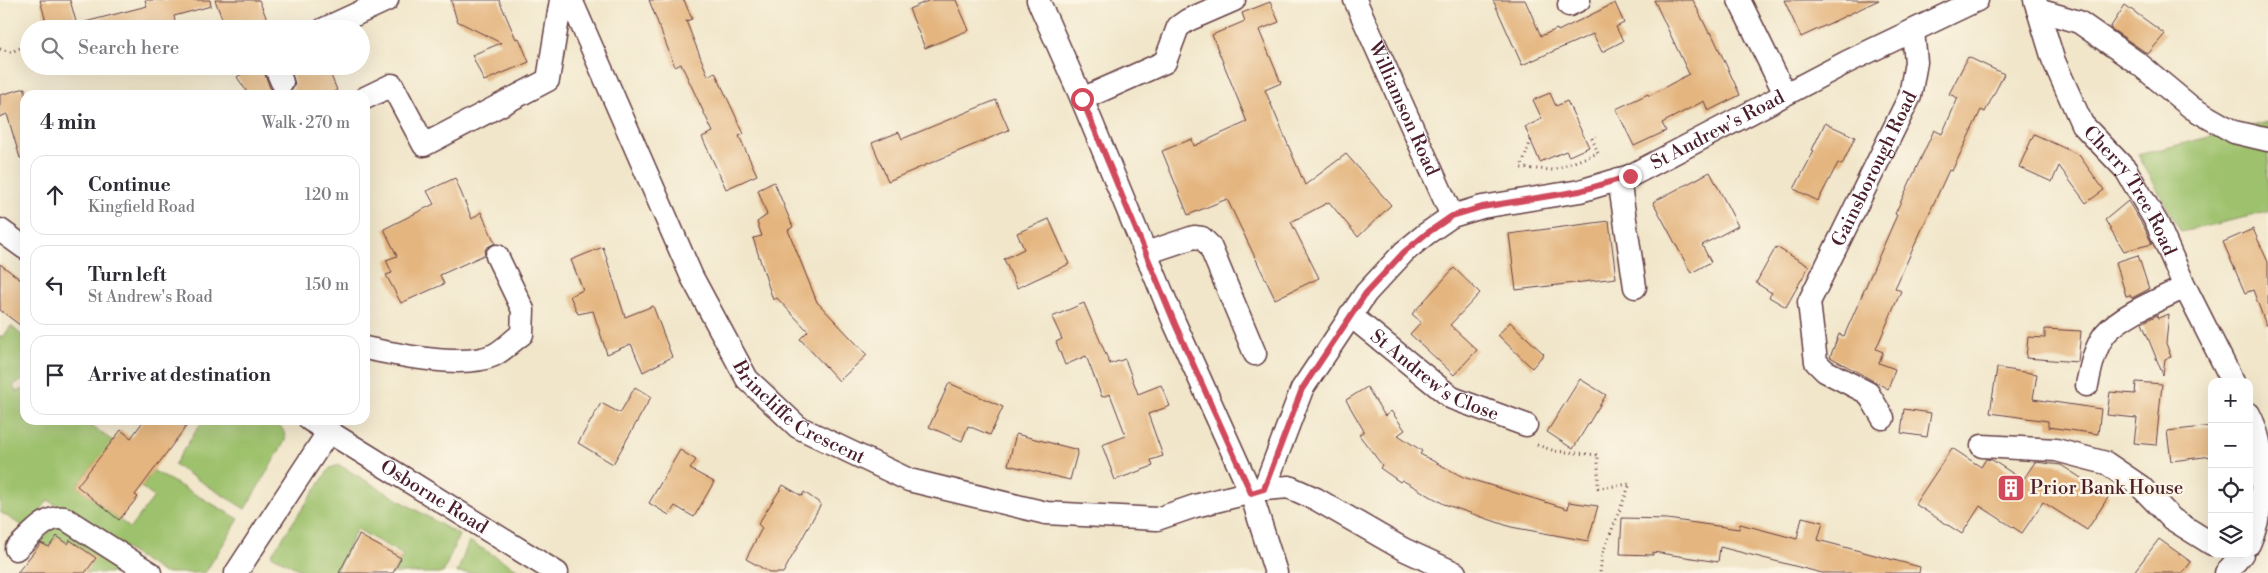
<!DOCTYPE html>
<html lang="en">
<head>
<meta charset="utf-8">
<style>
  :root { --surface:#fff; --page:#f2f2f3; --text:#2b2b33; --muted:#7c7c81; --line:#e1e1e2 }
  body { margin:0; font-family:"Libre Bodoni",serif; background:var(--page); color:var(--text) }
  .controls { position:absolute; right:15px; bottom:15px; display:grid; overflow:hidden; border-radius:10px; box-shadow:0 5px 20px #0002 }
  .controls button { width:45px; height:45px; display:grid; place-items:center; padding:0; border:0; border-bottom:1px solid var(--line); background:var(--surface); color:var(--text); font:25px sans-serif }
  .stop { position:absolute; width:15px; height:15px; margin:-11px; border:4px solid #d1495b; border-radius:50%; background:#fff }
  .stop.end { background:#d1495b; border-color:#fff; box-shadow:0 1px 5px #0008 }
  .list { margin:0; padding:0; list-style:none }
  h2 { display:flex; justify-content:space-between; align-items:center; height:65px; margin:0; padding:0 20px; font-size:21px }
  h2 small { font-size:16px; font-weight:400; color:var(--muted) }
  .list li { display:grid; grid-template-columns:32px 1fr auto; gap:15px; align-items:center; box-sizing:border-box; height:80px; margin:0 10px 10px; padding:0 10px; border:1px solid var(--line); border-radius:15px }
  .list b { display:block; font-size:19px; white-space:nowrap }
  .list p { margin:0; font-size:16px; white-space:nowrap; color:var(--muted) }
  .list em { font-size:16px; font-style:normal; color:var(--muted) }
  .icon { flex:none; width:28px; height:28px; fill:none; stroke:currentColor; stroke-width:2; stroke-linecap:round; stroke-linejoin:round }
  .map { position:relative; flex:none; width:2268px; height:573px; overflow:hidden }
  .search { position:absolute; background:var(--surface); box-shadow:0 5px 20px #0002; left:20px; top:20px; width:350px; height:55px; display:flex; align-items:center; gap:12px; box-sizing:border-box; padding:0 18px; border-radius:28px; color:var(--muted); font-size:19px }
  .panel { position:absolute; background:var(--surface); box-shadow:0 5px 20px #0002; left:20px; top:90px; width:350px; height:335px; border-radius:15px }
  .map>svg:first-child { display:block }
  .green { fill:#9dc16c; stroke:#74704c }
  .building { fill:#e4b57f }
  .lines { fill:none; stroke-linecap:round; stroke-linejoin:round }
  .minor-casing { stroke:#633d43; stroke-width:25 }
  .path { stroke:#633d43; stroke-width:3; stroke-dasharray:1 4; stroke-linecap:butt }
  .minor { stroke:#fff; stroke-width:22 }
  .route { stroke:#d1495b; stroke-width:6 }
  .labels { text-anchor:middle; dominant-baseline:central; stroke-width:5; stroke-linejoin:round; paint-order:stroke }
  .street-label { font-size:19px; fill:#4a1f2b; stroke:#fcf5e5 }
  .poi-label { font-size:19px; fill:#4a1f2b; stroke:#fcf5e5; text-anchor:start }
</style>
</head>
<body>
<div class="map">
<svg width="2268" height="573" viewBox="0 0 2268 573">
  <rect width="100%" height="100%" fill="#fcf5e5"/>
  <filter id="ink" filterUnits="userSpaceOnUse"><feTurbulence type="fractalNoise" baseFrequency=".02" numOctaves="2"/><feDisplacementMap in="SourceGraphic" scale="10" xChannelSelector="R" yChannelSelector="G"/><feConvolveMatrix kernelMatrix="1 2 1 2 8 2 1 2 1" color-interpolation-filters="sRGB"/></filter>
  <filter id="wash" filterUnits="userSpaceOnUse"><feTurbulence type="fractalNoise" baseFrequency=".0096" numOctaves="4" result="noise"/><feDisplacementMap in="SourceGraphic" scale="20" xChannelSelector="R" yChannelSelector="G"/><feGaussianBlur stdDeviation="1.12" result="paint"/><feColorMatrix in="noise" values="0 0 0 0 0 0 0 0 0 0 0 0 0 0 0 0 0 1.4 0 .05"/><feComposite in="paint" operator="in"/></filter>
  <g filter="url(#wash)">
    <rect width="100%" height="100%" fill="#f1e6ca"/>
    <path class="green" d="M2268,122V212L2181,232L2138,155Z
      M11,326L25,338V379L13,385L16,392L24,389L25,391V420H83L123,448L97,461L77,486L130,528L154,497L141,487L148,478L140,472L145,466L239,519L205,573H164L48,500L27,529L0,512V335L3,337Z
      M203,420H272C280,425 286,430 285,441L245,509L174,465Z
      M339,465L459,535L443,573H393L403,555L357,529L335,573H306L271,555L330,468Z
      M60,521L141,573H85L95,558L71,540L68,544L57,536L49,547L40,541Z
      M469,541L524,573H457Z"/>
    <g id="blocks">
      <path class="building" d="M40,0H70L78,29H48Z
        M145,0H210L211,6L174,16L175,22L148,29H86L85,22L147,6Z
        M215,0H259L271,29H226Z
        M451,0H499L516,39L519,38L529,62L484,81L472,55L501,43L457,21Z
        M649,0H684L692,19L686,21L708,76L715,72L744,134L739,136L757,175L726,189L702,137L713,132L681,64L675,67Z
        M930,0H956L969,30L925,48L909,9Z
        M1493,0H1525L1541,36L1557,29L1558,31L1615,3L1624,23L1616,27L1623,41L1602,52L1593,34L1522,65Z
        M1654,0H1693L1709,33L1711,32L1740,95L1708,111L1704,101L1662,123L1666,131L1634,146L1616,109L1648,94L1649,96L1689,74Z
        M1784,0H1879L1801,37Z
        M1270,2L1279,22L1259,30L1281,83L1265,90L1305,185L1346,154L1391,205L1358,237L1329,202L1291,222L1319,278L1275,299L1227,199L1188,215L1162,151L1192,139L1194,146L1247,122L1212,35L1245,21L1242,13Z
        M2125,5L2165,34L2148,54L2110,28Z
        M1968,57L2004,74L1985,112L1981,110L1952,171L1949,170L1895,288L1901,291L1876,349L1883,352L1879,363L1895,369L1888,389L1830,357L1839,334L1844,336L1897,215L1895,214L1934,130L1942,134L1958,98L1949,94Z
        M254,66H262L270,88L275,93L281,95H249L237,77Z
        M289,66H327L337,90L327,95H281L292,90L295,84Z
        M25,88V157L20,158L7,114L0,117V95Z
        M1550,93L1556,106L1567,101L1589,147L1569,156L1566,151L1540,162L1525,127L1542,119L1533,100Z
        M996,100L1009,130L888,181L872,143L899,132L902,139Z
        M1825,123L1855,137L1842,165L1838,163L1818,201L1794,189L1814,151L1812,150Z
        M2034,134L2079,155L2104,190L2086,203L2059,166L2052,182L2019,167Z
        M1710,172L1738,226L1702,245L1711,262L1691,273L1653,202Z
        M455,178L472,219L481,212L495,243L486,248L484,255L440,275L444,284L401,303L386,275L392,273L386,260L397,256L384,229L434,204L427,191Z
        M774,182L793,227L788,230L817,302L867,355L839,381L800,339L808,331L777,298L773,300L753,238L762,236L757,222L767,215L758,190Z
        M2128,201L2145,229L2152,244L2124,251L2105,220Z
        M1049,219L1069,264L1017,288L1004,259L1024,249L1017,233Z
        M1609,221L1616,278L1516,290L1509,234Z
        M2253,229L2268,262V325H2266L2253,290L2245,293L2223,242Z
        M603,247L625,317L653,306L672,357L643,372L631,344L607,354L593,311L578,314L570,296L583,290L571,260Z
        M1776,247L1809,266L1786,307L1769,297L1772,293L1756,283Z
        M2138,255L2149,289L2132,298L2130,295L2126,296L2116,262Z
        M0,264L25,283V329L0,310Z
        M1454,268L1480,293L1450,325L1477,350L1454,375L1410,334L1421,322L1412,314Z
        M1084,303L1110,364L1125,359L1138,394L1161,385L1170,406L1148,414L1163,456L1151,460L1153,466L1115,480L1102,445L1126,436L1110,394L1102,397L1086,356L1065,365L1056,342L1062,339L1052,317Z
        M2169,314L2166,343L2171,357L2165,359L2163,375L2142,323L2157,315L2158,318Z
        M1510,322L1544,354L1532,368L1498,335Z
        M2045,329L2081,331L2078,362L2026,358L2028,337L2045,338Z
        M1997,368L2037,374L2033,399L2101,409L2098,434L2048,427V421L1990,413Z
        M1580,379L1606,395L1573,449L1547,432Z
        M2136,382L2162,384L2156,445L2134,443L2137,418L2107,415L2110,392L2135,394Z
        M949,383L1003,407L990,435L968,426L962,441L929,427Z
        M635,387L651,397L613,464L578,443L601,403L620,413Z
        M1367,387L1385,416L1391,411L1405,430L1398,435L1422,451L1420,454L1463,477L1568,509L1569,502L1598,506L1588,541L1511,527L1444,504L1402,480L1400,482L1380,468L1382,465L1359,435L1364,431L1346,400Z
        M1904,409L1931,413L1927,437L1901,433Z
        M144,420H191L135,495L138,497L119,520L77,486L121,430L131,438Z
        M2212,426V456L2171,461L2167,431Z
        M1016,434L1078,450L1070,480L1008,465Z
        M1952,448L1981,467L1986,459L1992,460L2023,480L2035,462L2061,465L2109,496L2087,530L2043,502L2022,533L1980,506L1962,534L1915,504Z
        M680,450L696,460L690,469L714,482L694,517L675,506L669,515L649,503Z
        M783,485L802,496L804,492L821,504L783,573H771L746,559L762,528L758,524Z
        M1802,517L1823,522L1818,540L1920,567L1919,573H1822L1720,547L1718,562L1653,552V555L1620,554L1622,518L1667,519L1739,529L1740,524L1797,539Z
        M359,535L401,558L393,573H339Z
        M57,536L68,544L70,540L96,558L85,573H17L41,543L49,547Z
        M2159,539L2191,562L2183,573H2133Z"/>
    </g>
  </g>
  <g filter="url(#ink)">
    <use href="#blocks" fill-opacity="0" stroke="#633d43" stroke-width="1"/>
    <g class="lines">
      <defs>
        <g id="minor">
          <path id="s1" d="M571,0L692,277L747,379L798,427L909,480L1046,513L1157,519L1195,506L1264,489L1289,487L1316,499L1403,549L1455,573"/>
          <path d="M1038,0L1082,99L1175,324L1251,493L1276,573"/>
          <path id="s2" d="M1355,0L1452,216"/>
          <path d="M1739,0L1785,94"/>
          <path id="s3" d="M2035,0L2053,59L2082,124L2126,170L2157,223L2185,287L2233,382"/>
          <path d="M1569,5L1579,0"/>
          <path d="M2038,10L2079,22L2139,64L2192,108L2234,132L2268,140"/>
          <path d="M324,29L387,0"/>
          <path d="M275,66L282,82"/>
          <path d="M365,98L392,85L424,145L548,80L561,0"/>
          <path d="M1082,99L1165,62L1178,27L1188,20L1234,0"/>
          <path d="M1619,179L1635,287"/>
          <path d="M0,230L25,248"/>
          <path d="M1146,253L1194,237L1202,238L1210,246L1255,354"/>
          <path id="s4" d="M1350,315L1452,398L1526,425"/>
          <path d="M365,348C398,355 465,369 494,355C504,350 513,340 522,334L523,310L497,256"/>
          <path d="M2087,385C2091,367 2094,349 2105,334C2122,314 2161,299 2185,287"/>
          <path d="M2249,414C2268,450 2265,508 2249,544"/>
          <path id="s5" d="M1883,418L1868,393L1825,371L1816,362L1809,302L1910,96L1916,62L1913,31"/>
          <path id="s6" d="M310,420L557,573"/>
          <path d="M1982,446L2056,450L2106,463L2140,486L2172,519L2212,544"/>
          <path id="s7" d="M1264,489L1302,389L1366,293L1404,252L1426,234L1452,216L1482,207L1580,191L1630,176L1847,62L1977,0"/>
          <path d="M16,549C30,537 44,516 64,518L150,573"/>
          <path d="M236,573L329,431"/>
          <path d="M2226,573L2242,554"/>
        </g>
      </defs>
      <use href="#minor" class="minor-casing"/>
      <path class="path" d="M0,49L11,52L29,44
        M1531,140L1521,168L1553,170L1598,153L1592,138L1598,135
        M1537,445L1555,451L1598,455V488L1630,484L1602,555L1600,573"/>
      <use href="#minor" class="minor"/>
    </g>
  </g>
  <g class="lines" filter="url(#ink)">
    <path class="route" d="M1082,99L1175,324L1251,493L1264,489L1302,389L1366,293L1404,252L1426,234L1452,216L1482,207L1580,191L1630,176"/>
  </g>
  <defs>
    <symbol id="building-square" viewBox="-11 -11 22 22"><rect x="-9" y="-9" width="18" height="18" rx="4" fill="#d1495b" stroke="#fcf5e5"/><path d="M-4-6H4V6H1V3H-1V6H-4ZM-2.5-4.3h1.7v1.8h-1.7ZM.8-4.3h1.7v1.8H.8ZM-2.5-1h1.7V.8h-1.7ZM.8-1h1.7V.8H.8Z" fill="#fff"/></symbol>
  </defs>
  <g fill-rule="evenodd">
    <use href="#building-square" x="1995" y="472" width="32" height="32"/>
  </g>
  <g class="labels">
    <g class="street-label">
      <text stroke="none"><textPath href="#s2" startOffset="119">Williamson Road</textPath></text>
      <text stroke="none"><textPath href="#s7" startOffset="620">St Andrew's Road</textPath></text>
      <text stroke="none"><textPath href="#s5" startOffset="299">Gainsborough Road</textPath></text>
      <text stroke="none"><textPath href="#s3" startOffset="216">Cherry Tree Road</textPath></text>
      <text stroke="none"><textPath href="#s4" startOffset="105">St Andrew's Close</textPath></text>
      <text stroke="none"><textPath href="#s1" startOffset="480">Brincliffe Crescent</textPath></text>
      <text stroke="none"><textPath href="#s6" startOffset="146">Osborne Road</textPath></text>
    </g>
    <g class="poi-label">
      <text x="2030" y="488">Prior Bank House</text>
    </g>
  </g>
</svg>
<div class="controls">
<button>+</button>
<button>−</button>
<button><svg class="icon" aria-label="locate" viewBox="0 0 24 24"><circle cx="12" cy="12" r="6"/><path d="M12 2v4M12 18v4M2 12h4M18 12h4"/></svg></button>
<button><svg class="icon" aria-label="layers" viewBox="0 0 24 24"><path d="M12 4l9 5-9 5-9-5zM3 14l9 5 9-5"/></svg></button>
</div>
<div class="stop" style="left:1082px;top:99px"></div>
<div class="stop end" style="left:1630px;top:176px"></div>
<div class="search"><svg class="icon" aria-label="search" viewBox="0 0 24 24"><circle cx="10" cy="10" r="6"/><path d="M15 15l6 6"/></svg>Search here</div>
<section class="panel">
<h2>4 min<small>Walk · 270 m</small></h2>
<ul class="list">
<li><svg class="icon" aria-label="ahead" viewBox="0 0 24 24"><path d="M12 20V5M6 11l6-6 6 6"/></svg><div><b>Continue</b><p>Kingfield Road</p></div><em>120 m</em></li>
<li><svg class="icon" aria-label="left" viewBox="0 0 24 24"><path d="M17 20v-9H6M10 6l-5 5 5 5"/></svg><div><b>Turn left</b><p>St Andrew's Road</p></div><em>150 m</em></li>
<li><svg class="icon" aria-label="arrive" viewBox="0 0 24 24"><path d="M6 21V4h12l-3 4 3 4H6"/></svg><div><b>Arrive at destination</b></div></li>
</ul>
</section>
</div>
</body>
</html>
